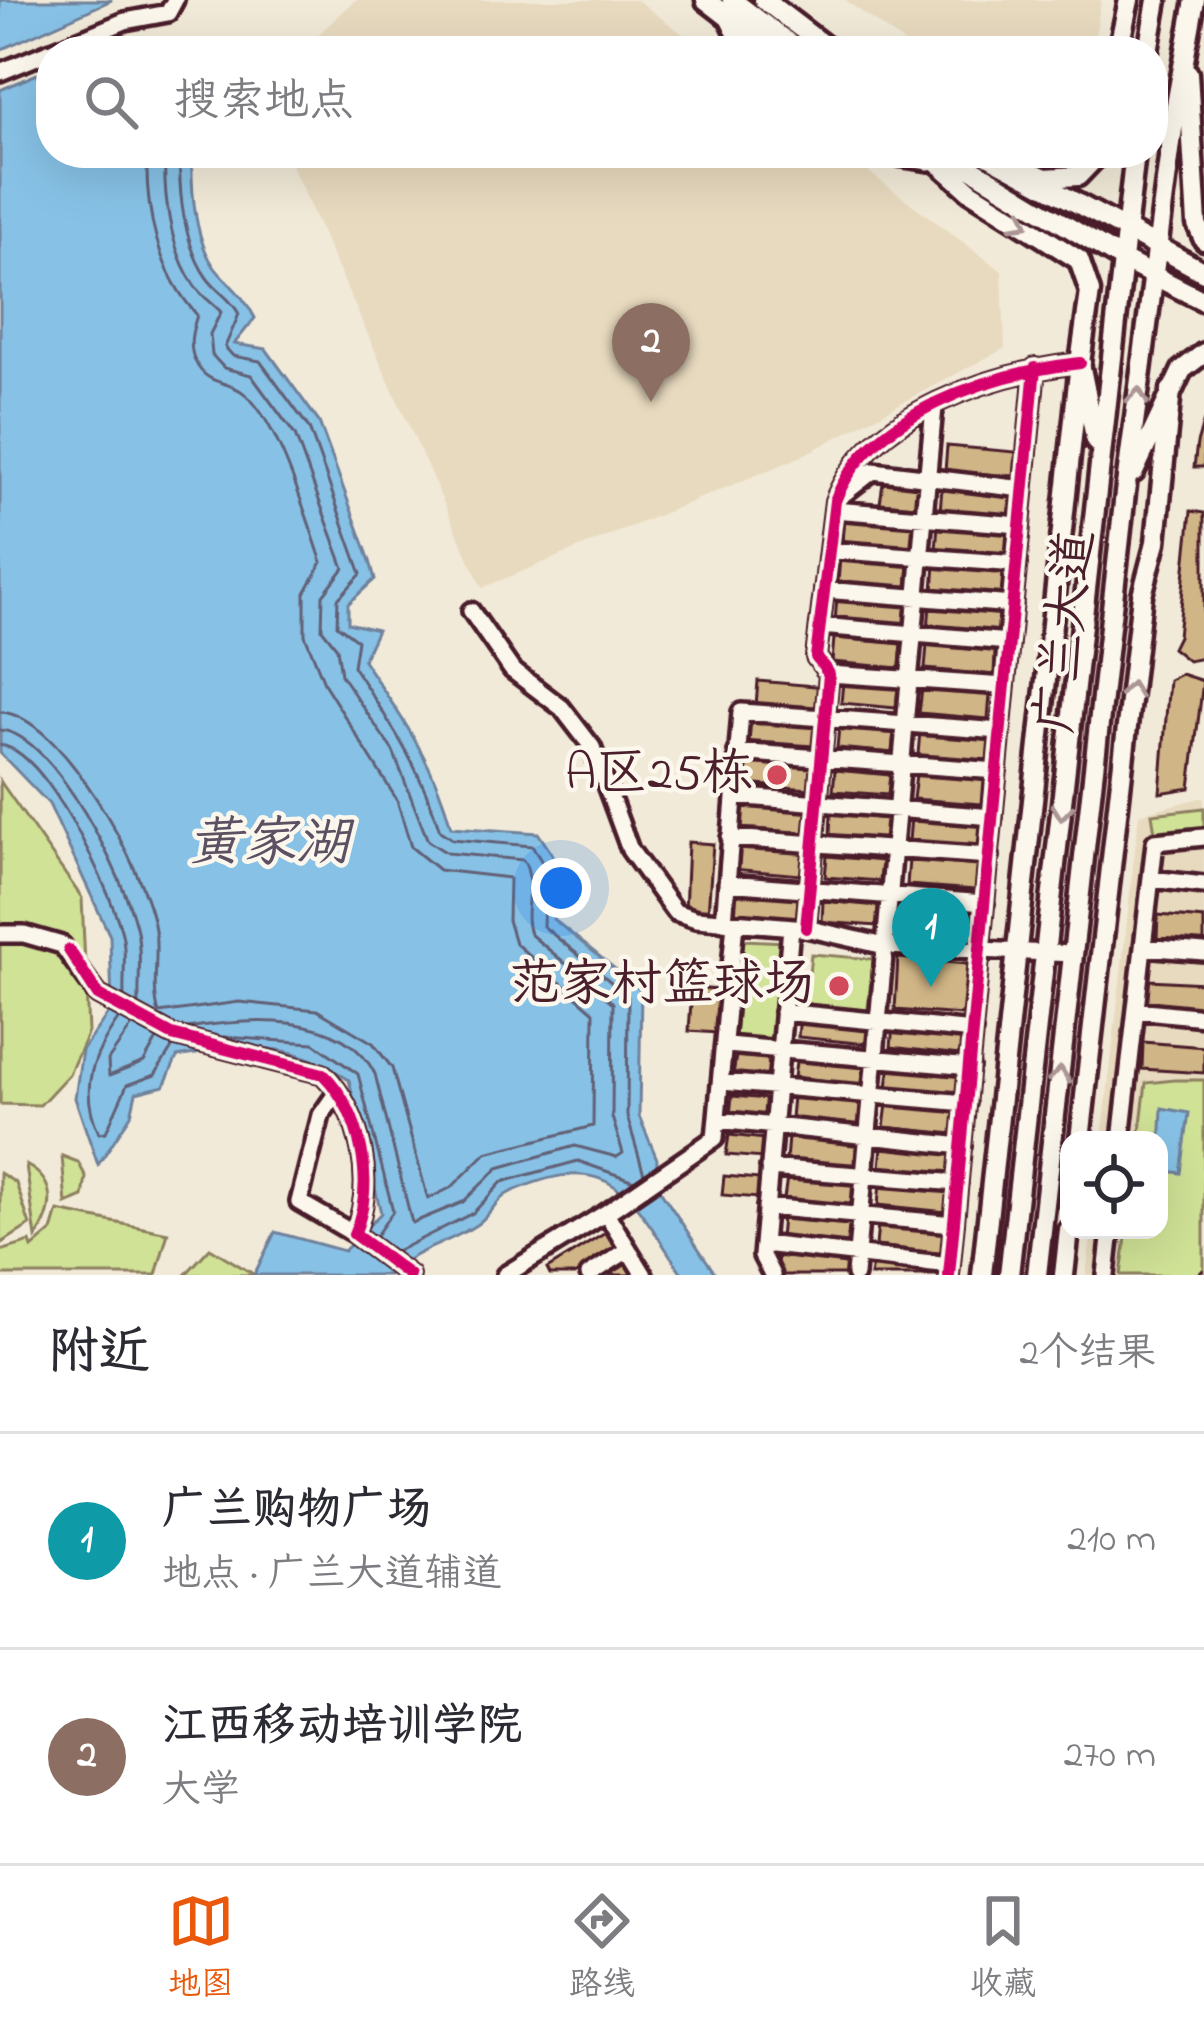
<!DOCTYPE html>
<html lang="zh">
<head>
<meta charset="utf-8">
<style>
  :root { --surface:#fff; --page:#f7f7f7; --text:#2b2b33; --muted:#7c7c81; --line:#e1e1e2; --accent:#ea580c }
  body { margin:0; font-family:"Indie Flower","LXGW WenKai TC",sans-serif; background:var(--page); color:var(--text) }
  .controls { position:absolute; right:36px; bottom:36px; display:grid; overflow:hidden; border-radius:24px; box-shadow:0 12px 48px #0002 }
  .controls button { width:108px; height:108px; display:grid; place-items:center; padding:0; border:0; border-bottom:3px solid var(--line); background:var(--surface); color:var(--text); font:60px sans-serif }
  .you { position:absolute; left:561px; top:888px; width:42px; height:42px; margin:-30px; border:9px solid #fff; border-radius:50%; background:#1a73e8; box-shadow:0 0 0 18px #1a73e833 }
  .badge { display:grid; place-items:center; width:78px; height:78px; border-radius:50%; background:var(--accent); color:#fff; font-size:39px; font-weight:700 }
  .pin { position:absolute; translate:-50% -99px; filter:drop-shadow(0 3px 6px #0008) }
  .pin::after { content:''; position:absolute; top:63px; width:42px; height:36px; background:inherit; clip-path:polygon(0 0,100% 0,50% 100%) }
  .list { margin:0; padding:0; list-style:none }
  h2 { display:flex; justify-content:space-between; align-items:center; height:156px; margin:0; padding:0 48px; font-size:51px }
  h2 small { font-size:39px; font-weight:400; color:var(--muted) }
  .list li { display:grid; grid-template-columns:78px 1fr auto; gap:36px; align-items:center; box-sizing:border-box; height:216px; padding:0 48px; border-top:3px solid var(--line) }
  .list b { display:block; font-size:45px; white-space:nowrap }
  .list p { margin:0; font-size:39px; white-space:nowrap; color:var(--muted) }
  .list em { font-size:39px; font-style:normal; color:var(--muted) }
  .icon { flex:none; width:66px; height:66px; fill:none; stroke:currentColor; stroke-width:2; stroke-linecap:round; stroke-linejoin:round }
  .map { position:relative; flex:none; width:1204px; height:1275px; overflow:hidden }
  .search { position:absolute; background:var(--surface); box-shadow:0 12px 48px #0002; left:36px; right:36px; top:36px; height:132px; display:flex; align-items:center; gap:30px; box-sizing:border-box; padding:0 42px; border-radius:48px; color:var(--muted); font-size:45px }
  .sheet { height:588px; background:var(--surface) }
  nav { display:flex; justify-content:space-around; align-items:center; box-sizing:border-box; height:168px; border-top:3px solid var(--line); background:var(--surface); font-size:33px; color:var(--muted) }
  nav a { display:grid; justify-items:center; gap:6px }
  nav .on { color:var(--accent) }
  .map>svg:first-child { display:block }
  .built { fill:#e8dabf }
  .green { fill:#d0e296; stroke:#8d8060; stroke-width:3 }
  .water { fill:#87c2e6; stroke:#6f819b; stroke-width:3 }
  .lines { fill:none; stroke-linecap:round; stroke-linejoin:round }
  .shore { stroke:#626076; stroke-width:3 }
  .building { fill:#d0b586; stroke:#4a1f2b; stroke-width:3 }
  .minor-casing { stroke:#4a1f2b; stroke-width:24 }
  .major-casing { stroke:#4a1f2b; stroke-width:27 }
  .path { stroke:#4a1f2b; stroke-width:3; stroke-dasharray:9 9; stroke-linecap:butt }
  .minor { stroke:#fbf7ec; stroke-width:15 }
  .major { stroke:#fbf7ec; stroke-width:18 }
  .cycleway-casing { stroke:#fbf7ec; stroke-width:20 }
  .cycleway { stroke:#d6006c; stroke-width:12 }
  .oneway { stroke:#ab9695 }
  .poi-dot { fill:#d1495b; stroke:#fbf7ec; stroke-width:4.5 }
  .labels { text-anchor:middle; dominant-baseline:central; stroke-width:9; stroke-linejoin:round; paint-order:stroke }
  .street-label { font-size:51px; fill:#4a1f2b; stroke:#fbf7ec }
  .poi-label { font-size:51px; fill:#4a1f2b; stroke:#fbf7ec; text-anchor:end }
  .water-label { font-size:54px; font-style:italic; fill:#5c5063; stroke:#fbf7ec }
</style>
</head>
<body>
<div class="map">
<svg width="1204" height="1275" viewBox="0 0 1204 1275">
  <rect width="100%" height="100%" fill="#f2ead8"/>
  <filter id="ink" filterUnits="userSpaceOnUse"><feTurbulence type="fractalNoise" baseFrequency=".00833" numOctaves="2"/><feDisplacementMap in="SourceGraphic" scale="24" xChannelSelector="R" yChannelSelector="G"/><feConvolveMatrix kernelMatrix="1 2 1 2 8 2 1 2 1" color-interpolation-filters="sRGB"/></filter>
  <g filter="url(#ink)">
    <path class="built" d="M355,0H637L706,51H301Z
      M845,0H1101L1093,51H915Z
      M286,153H843L1002,271L1005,348L800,457L482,588Z
      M1204,797V1275H1086L1092,1230H1159V1140H1102L1139,814Z
      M890,953L973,959L967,1025L884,1018Z"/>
    <path class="green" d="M0,781L82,898L88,1032L69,1074L40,1105L0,1104Z
      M1204,808V833L1156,839L1152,814Z
      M742,940L786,942L777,1041L735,1039Z
      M811,954L873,959L867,1018L805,1013Z
      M1174,1080H1204V1275H1121L1127,1230H1159V1140H1139L1146,1083Z
      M62,1156L78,1162L86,1177L83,1197L66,1204Z
      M26,1165C58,1182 54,1211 36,1238Z
      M0,1173L16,1183L30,1225L0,1244Z
      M58,1211L168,1233L156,1275H0V1251L30,1242L32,1248L52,1231Z
      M210,1248L255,1275H185Z"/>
    <path class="water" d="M0,0H112L0,50Z
      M166,41L170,51H89Z
      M51,68V153H192C191,189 194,246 220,274C235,290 245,298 255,318L234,344L266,349L319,422L370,561L375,579L348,604V623L377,630L363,660C400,714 434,762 451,827L538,833L558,863L553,919L641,990L639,1116L657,1159L656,1184L716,1275H683C631,1198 614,1145 509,1193C496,1199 489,1217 476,1225C446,1245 415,1249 388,1275H254L275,1232L344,1251L381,1213L349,1080C287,1038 248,1046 177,1057L164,1086L136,1093L131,1115L98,1165L75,1098L82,1050L112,1008L110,936L49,804L0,753V90Z
      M1162,1108L1189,1113L1181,1173L1159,1170Z"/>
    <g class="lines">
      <path class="shore" d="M165,153C163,195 170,249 194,285C201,296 213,303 221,312L210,334L212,355L224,368L251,375L295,435L344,568L323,595L322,629L337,648L341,675L393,751L428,841L447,853L523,860C537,881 521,910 530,934L613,1003L612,1117L623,1153L617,1157L575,1146L498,1168L463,1202L412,1223L375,1074C343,1009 245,1019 187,1028
        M180,153C178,191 184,246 207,278C217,292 231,298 239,314L225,347L233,356L260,361L309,428L361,574L338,599L337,625L357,640L353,666C389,721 421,768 440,831L452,839L532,846L545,867L543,926L628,996L627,1116L644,1174
        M0,712C62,714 147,874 155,930C159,957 151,988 159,1013L239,1002L317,1010L373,1043L392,1068L428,1199L452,1187L486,1153L593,1126L594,1012L515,943L508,920L509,878L439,870L411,847L397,800L325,685L305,635V593L322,562C307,520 278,416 241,391C224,380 206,385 195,361C188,345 192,331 197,315C158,272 145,211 147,153
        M0,730C54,733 127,882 137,931C142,954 138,981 139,1005
        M0,745C47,750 109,888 121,930C127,950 123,976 124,997
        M119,1018C93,1055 78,1089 99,1133L106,1132L127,1085L155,1075L173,1046
        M132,1026L108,1060L109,1076L144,1062L157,1039
        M224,1037L314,1043L358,1074L393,1211L375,1237
        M395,1252L473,1213L502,1182L578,1161L634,1181"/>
    </g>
    <path class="building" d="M1204,420V467H1194L1197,443Z
      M947,446L1016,452L1014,476L945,471Z
      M883,483L920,486L917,506L880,503Z
      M942,487L1011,493L1009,518L940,512Z
      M1191,511L1204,513V658L1188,661L1172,648L1178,636Z
      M845,517L914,523L912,547L843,542Z
      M938,525L1007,531L1005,555L936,549Z
      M840,558L909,564L907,588L838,582Z
      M935,565L1003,571L1001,595L933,590Z
      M837,597L906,603L904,627L835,622Z
      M930,605L999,611L997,635L928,630Z
      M834,638L902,644L900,668L832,662Z
      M927,645L995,651L994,675L925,669Z
      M1181,674L1203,681L1190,788L1160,793L1169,680Z
      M758,681L827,687L825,711L756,706Z
      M843,682L898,687L896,708L841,703Z
      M922,689L990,695L988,719L919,713Z
      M746,716L815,722L813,746L744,741Z
      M839,727L894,732L892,753L837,748Z
      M920,731L989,737L987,761L918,755Z
      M744,759L813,765L811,789L742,784Z
      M835,770L890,775L888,795L833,791Z
      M916,774L984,780L982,804L913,799Z
      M740,803L809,809L807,833L738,828Z
      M831,813L887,819L885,839L830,835Z
      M911,817L980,823L978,847L909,841Z
      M688,842L713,844L708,914L685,912Z
      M735,845L803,851L801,875L732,869Z
      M827,856L882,861L880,881L825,877Z
      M909,860L978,866L976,890L907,885Z
      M730,892L798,898L796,922L727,916Z
      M823,901L879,906L877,926L822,922Z
      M904,905L973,911L971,935L902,930Z
      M1158,915L1204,919V944L1157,939Z
      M898,958L967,964L962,1015L895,1010Z
      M1149,980L1204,983V1008L1147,1003Z
      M692,988L721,990L717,1033L689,1031Z
      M800,1015L870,1023L867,1044L798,1037Z
      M893,1025L963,1033L960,1055L891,1047Z
      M1143,1042L1204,1047V1073L1142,1069Z
      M797,1055L867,1063L864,1085L794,1077Z
      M736,1056L772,1059L770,1078L733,1075Z
      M890,1064L959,1073L957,1094L887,1087Z
      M732,1096L768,1099L766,1118L730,1115Z
      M793,1096L863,1104L860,1125L791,1118Z
      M887,1104L957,1112L954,1134L884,1127Z
      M729,1135L765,1139L763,1158L726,1155Z
      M788,1137L858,1145L855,1167L786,1160Z
      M882,1145L952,1153L949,1175L880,1167Z
      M724,1176L760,1179L758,1198L722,1195Z
      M787,1177L856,1185L854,1206L784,1199Z
      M880,1183L950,1191L947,1212L878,1205Z
      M782,1216L852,1224L849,1246L780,1239Z
      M878,1224L948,1232L945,1254L876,1246Z
      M607,1232L618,1248L574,1275H550L547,1269Z
      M778,1255L848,1263L847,1275H776Z
      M628,1263L636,1275H609Z
      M872,1265L941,1272V1275H870Z"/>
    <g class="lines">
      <defs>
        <path id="minor" d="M729,21L744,51
          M52,51L125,21L168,13L175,0
          M0,72L51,51
          M873,153L929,162
          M837,499L873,471L1023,489
          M834,510L1020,525
          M829,550L1017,564
          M824,590L1013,605
          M471,611L512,670L562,708L592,747L630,850L675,912L696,919L806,928L885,946L1074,954
          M820,626L1009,642
          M829,674L1005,686
          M737,752L997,771
          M734,796L993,817
          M730,838L990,856
          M1151,879L1204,885
          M727,883L985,903
          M724,922L741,712L1001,731
          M806,928L829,674L816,657L835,501C870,411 993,373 1080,363
          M0,934H24L62,945L98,995L172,1035L323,1074C362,1113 376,1185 354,1234L409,1275
          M1143,947L1204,952
          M1136,1010L1204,1017
          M783,1012L973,1031
          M727,1045L970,1067
          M722,1082L966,1103
          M337,1092L321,1115L299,1202L354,1234
          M718,1120L962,1146
          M1121,1140L1155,842L1204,837
          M769,1168L958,1183
          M766,1207L954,1224
          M606,1213L715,1138L735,923
          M763,1244L950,1265
          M505,1275L606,1213L644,1275
          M589,1275L628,1250
          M772,1275L762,1256L791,927
          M855,1275L934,407
          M949,1275L1035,368
          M1106,1275L1111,1230"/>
        <path id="major" d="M706,0L772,51
          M732,0L799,51
          M764,0L831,51
          M1118,51L1129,0
          M1148,51L1157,0
          M1188,73L1197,224L1204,240
          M927,153L970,191L1079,260L1090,292L1080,363L1096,442
          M946,153L1123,260L1204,301
          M984,153L1204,272
          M1032,172L1045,178L1078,176L1100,153
          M1134,472L1182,370L1204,353
          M1080,1140L1142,595L1156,542L1171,390
          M982,1275L1080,363
          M1009,1275L1135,153
          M1037,1275L1125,493L1176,105L1195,0
          M1064,1275L1069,1230"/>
      </defs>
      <use href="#minor" class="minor-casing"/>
      <use href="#major" class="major-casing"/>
      <path class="path" d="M1198,1275L1204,1269"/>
      <use href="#minor" class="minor"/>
      <use href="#major" class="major"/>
      <defs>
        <path id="cycleway" d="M806,928L829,674L816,657L835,501C870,411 993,373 1080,363
          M69,950L98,995L172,1035L323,1074C362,1113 376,1185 354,1234L409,1275
          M949,1275L1035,368"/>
      </defs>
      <use href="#cycleway" class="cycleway-casing"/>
      <use href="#cycleway" class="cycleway"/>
    </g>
    <defs><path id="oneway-chevron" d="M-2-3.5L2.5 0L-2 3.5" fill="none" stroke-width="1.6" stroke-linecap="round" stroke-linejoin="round" transform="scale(3)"/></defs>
    <g class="oneway">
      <use href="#oneway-chevron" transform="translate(1021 222) rotate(30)"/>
      <use href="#oneway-chevron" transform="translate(1138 396) rotate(-83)"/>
      <use href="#oneway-chevron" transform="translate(1131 690) rotate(-84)"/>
      <use href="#oneway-chevron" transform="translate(1062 812) rotate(96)"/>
      <use href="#oneway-chevron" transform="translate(1060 1075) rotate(-83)"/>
    </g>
  </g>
  <g class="poi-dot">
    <circle cx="777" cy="775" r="12"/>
    <circle cx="839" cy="986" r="12"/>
  </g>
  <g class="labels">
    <g class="street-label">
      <text transform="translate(1068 632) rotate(-84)">广兰大道</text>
    </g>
    <g class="poi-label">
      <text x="753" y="775">A区25栋</text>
      <text x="815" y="986">范家村篮球场</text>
    </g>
    <g class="water-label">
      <text x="269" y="846">黄家湖</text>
    </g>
  </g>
</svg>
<div class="controls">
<button><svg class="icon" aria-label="locate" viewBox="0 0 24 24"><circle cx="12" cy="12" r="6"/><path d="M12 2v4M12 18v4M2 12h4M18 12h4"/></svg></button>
</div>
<div class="you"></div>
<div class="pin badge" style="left:931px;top:987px;background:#0f9aa8">1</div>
<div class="pin badge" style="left:651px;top:402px;background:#8d6e63">2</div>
<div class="search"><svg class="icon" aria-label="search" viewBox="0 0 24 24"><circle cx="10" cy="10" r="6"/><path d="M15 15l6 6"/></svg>搜索地点</div>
</div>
<section class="sheet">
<h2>附近<small>2个结果</small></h2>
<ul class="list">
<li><span class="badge" style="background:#0f9aa8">1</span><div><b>广兰购物广场</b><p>地点 · 广兰大道辅道</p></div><em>210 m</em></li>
<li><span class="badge" style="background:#8d6e63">2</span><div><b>江西移动培训学院</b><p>大学</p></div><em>270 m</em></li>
</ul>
</section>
<nav>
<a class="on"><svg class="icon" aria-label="map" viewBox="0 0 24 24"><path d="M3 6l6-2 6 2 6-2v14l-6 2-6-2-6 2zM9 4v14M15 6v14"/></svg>地图</a>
<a><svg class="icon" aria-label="directions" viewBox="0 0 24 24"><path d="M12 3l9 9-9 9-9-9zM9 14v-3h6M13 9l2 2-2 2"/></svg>路线</a>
<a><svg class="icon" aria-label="saved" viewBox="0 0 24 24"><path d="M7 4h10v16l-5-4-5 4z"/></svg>收藏</a>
</nav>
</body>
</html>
